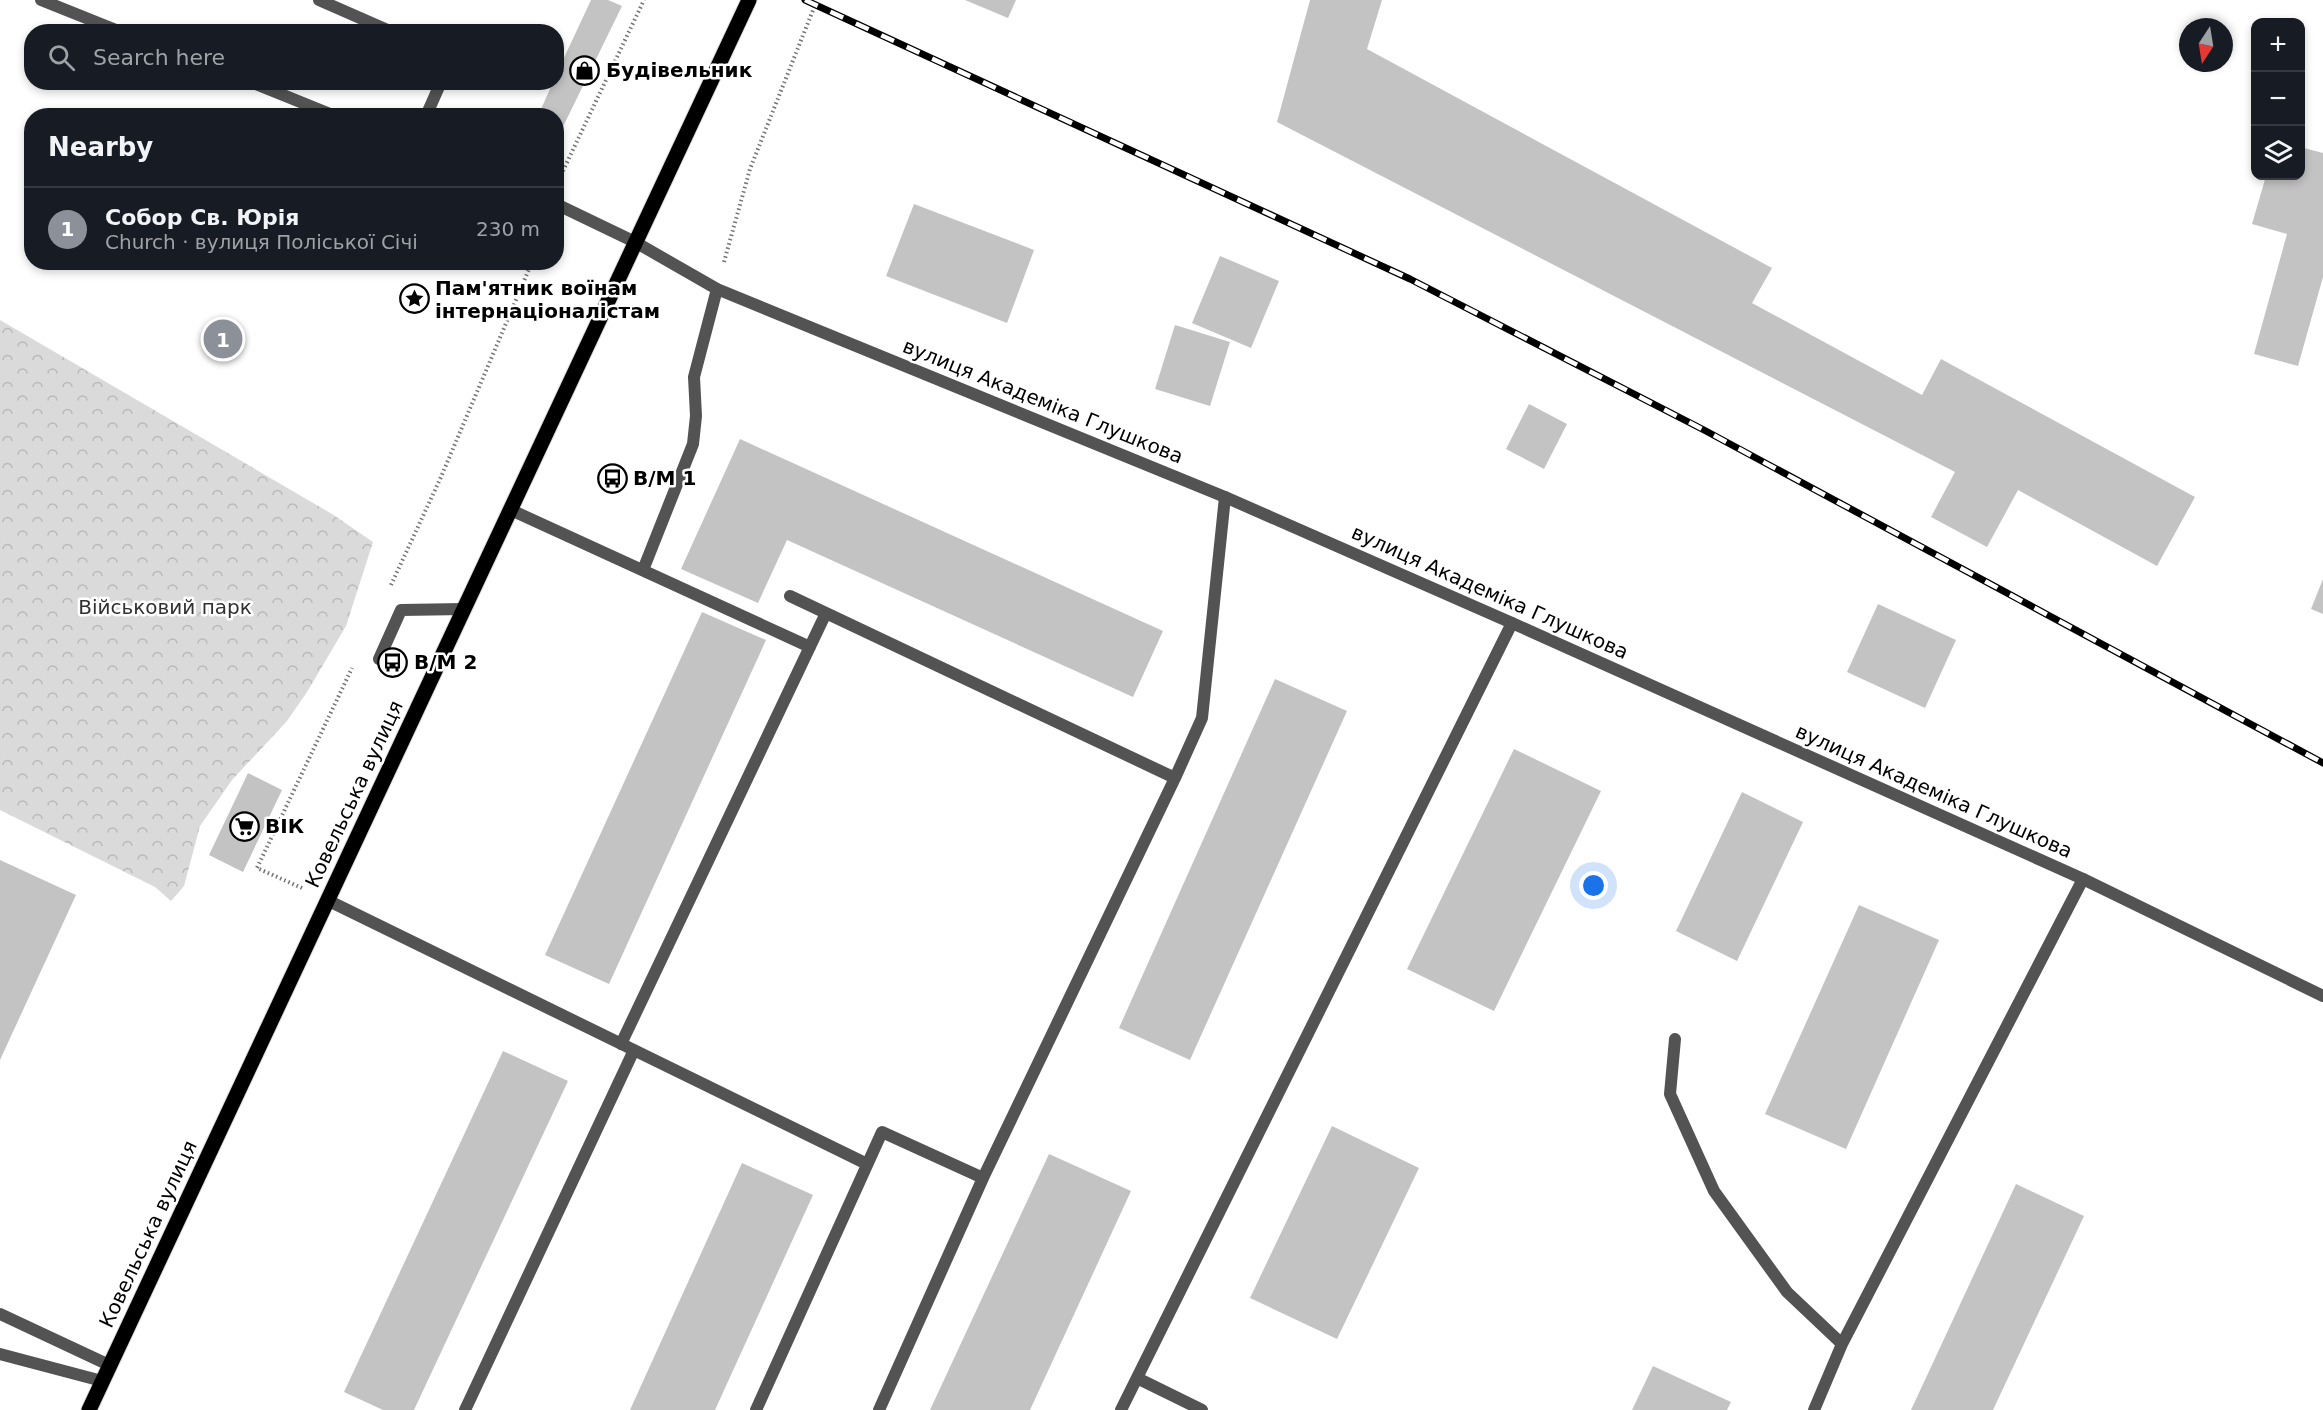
<!DOCTYPE html>
<html lang="en">
<head>
<meta charset="utf-8">
<style>
  :root { --surface:#171b24; --page:#20242c; --text:#f1f3f6; --muted:#9ea1a6; --line:#363941; --accent:#8c9099 }
  body { margin:0; font-family:"DejaVu Sans",sans-serif; background:var(--page); color:var(--text) }
  .controls { position:absolute; right:18px; top:18px; display:grid; overflow:hidden; border-radius:12px; box-shadow:0 3px 9px #0003 }
  .controls button { width:54px; height:54px; display:grid; place-items:center; padding:0; border:0; border-bottom:2px solid var(--line); background:var(--surface); color:var(--text); font:30px sans-serif }
  .compass { position:absolute; left:2179px; top:18px; width:54px; height:54px; border-radius:50%; background:var(--surface); box-shadow:0 3px 9px #0003; rotate:192deg }
  .you { position:absolute; left:1594px; top:886px; width:21px; height:21px; margin:-15px; border:4px solid #fff; border-radius:50%; background:#1a73e8; box-shadow:0 0 0 9px #1a73e833 }
  .badge { display:grid; place-items:center; width:39px; height:39px; border-radius:50%; background:var(--accent); color:#fff; font-size:20px; font-weight:700 }
  .pin { position:absolute; translate:-50% -50%; border:3px solid #fff; box-shadow:0 2px 6px #0006 }
  .list { margin:0; padding:0; list-style:none }
  h2 { display:flex; justify-content:space-between; align-items:center; height:78px; margin:0; padding:0 24px; font-size:26px }
  h2 small { font-size:20px; font-weight:400; color:var(--muted) }
  .list li { display:grid; grid-template-columns:39px 1fr auto; gap:18px; align-items:center; box-sizing:border-box; height:84px; padding:0 24px; border-top:2px solid var(--line) }
  .list b { display:block; font-size:22px; white-space:nowrap }
  .list p { margin:0; font-size:20px; white-space:nowrap; color:var(--muted) }
  .list em { font-size:20px; font-style:normal; color:var(--muted) }
  .icon { flex:none; width:33px; height:33px; fill:none; stroke:currentColor; stroke-width:2; stroke-linecap:round; stroke-linejoin:round }
  .map { position:relative; flex:none; width:2323px; height:1410px; overflow:hidden }
  .search { position:absolute; background:var(--surface); box-shadow:0 3px 9px #0003; left:24px; top:24px; width:540px; height:66px; display:flex; align-items:center; gap:15px; box-sizing:border-box; padding:0 21px; border-radius:24px; color:var(--muted); font-size:22px }
  .panel { position:absolute; background:var(--surface); box-shadow:0 3px 9px #0003; left:24px; top:108px; width:540px; height:162px; border-radius:24px }
  .map>svg:first-child { display:block }
  .park { fill:url(#park-crowns) }
  .building { fill:#c3c3c3 }
  .lines { fill:none; stroke-linecap:round; stroke-linejoin:round }
  .primary-casing { stroke:#dbdbdb; stroke-width:17 }
  .path { stroke:#757575; stroke-width:4; stroke-dasharray:1.5 3; stroke-linecap:butt }
  .service { stroke:#535353; stroke-width:12 }
  .minor { stroke:#535353; stroke-width:12 }
  .primary { stroke:#000; stroke-width:15 }
  .rail-casing { stroke:#000; stroke-width:7 }
  .rail { stroke:#fff; stroke-width:4.5; stroke-dasharray:14; stroke-linecap:butt }
  .labels { text-anchor:middle; dominant-baseline:central; stroke-width:5; stroke-linejoin:round; paint-order:stroke }
  .poi-label { font-size:20px; font-weight:bold; fill:#000; stroke:#fff; text-anchor:start }
  .street-label { font-size:20px; fill:#000; stroke:#fff }
  .park-label { font-size:20px; fill:#313131; stroke:#fff }
</style>
</head>
<body>
<div class="map">
<svg width="2323" height="1410" viewBox="0 0 2323 1410">
  <defs>
    <pattern id="park-crowns" width="20" height="18" patternUnits="userSpaceOnUse" patternTransform="scale(1.5)"><rect width="20" height="18" fill="#dadada"/><path d="M2 6a3 3 0 1 1 6 0M12 15a3 3 0 1 1 6 0" fill="none" stroke="#b9b9b9"/></pattern>
  </defs>
  <rect width="100%" height="100%" fill="#fff"/>
  <path class="park" d="M0,320L332,514L373,542L346,626L307,692L287,721L232,780L200,826L184,886L171,901L155,887L0,810Z"/>
  <path class="building" d="M591,0H608L622,6L556,141V116H538L553,82H556V75Z
    M965,0H1016L1008,18Z
    M1310,0H1382L1367,49L1772,268L1752,303L1922,395L1941,359L2195,497L2157,566L2018,490L1987,547L1931,517L1955,472L1277,122Z
    M2300,147L2323,153V277L2298,366L2254,354L2287,234L2252,224L2266,176H2300Z
    M914,204L1034,250L1007,323L886,276Z
    M1220,256L1279,281L1251,348L1192,323Z
    M1175,325L1230,342L1210,406L1155,389Z
    M1529,404L1567,424L1544,469L1506,449Z
    M740,439L1163,631L1133,697L787,540L758,603L681,569Z
    M2323,579V614L2311,609Z
    M1878,604L1956,640L1925,708L1847,672Z
    M702,612L766,640L609,984L545,955Z
    M1275,679L1347,711L1190,1060L1119,1028Z
    M1514,749L1601,791L1494,1011L1407,969Z
    M248,773L282,790L243,872L209,855Z
    M1742,792L1803,822L1737,961L1676,931Z
    M0,860L76,895L0,1060Z
    M1859,905L1939,940L1846,1149L1765,1114Z
    M503,1051L568,1081L414,1410H383L344,1392Z
    M1332,1126L1419,1168L1337,1339L1250,1298Z
    M1049,1154L1131,1191L1030,1410H930Z
    M742,1163L813,1195L715,1410H630Z
    M2016,1184L2084,1216L1993,1410H1911Z
    M1653,1366L1731,1402L1727,1410H1632Z"/>
  <g class="lines">
    <defs>
      <path id="primary" d="M89,1410L749,0"/>
    </defs>
    <use href="#primary" class="primary-casing"/>
    <path class="path" d="M561,175L644,0
      M724,262L750,169L817,0
      M391,585L441,477L532,262
      M302,888L257,868L352,668"/>
    <path class="service" d="M319,0L392,32
      M426,116L441,82
      M511,510L810,647
      M643,570L693,444L696,416L694,377L717,289
      M790,596L1175,778
      M379,659L401,610L464,609
      M327,900L867,1164
      M1675,1039L1670,1094L1714,1191L1787,1292L1842,1344
      M621,1044L826,613
      M0,1314L109,1365
      M0,1354L102,1381
      M1137,1378L1202,1410
      M465,1410L634,1050
      M756,1410L882,1132L983,1178
      M879,1410L983,1178L1175,778L1202,718L1225,497
      M1121,1410L1512,623
      M1814,1410L1842,1344L2083,879"/>
    <path class="minor" d="M41,0L121,32
      M251,82L335,116
      M556,204L635,242L717,289L1225,497L1512,623L2083,879L2323,996"/>
    <use href="#primary" class="primary"/>
    <defs>
      <path id="rail" d="M805,0L1410,279L1704,430L2323,763"/>
    </defs>
    <use href="#rail" class="rail-casing"/>
    <use href="#rail" class="rail"/>
  </g>
  <defs>
    <symbol id="shop-ring" viewBox="-11 -11 22 22"><circle r="9.5" fill="#fff" stroke="#000" stroke-width="1.5"/><path d="M-5-2.5h2.3a2.7 3.5 0 0 1 5.4 0H5L5.5 6h-11ZM-1.5-2.5h3a1.5 2.3 0 0 0-3 0Z" fill="#000"/></symbol>
    <symbol id="sight-ring" viewBox="-11 -11 22 22"><circle r="9.5" fill="#fff" stroke="#000" stroke-width="1.5"/><path d="M0-6L1.8-2.2L6-1.7L2.9 1.2L3.7 5.4L0 3.3L-3.7 5.4L-2.9 1.2L-6-1.7L-1.8-2.2Z" fill="#000"/></symbol>
    <symbol id="bus-ring" viewBox="-11 -11 22 22"><circle r="9.5" fill="#fff" stroke="#000" stroke-width="1.5"/><path d="M-5-6H5V4H4V6H2V4H-2V6H-4V4H-5ZM-3.5-4V0h7V-4ZM-3.5 1.2v1.5H-2V1.2ZM2 1.2v1.5H3.5V1.2Z" fill="#000"/></symbol>
    <symbol id="supermarket-ring" viewBox="-11 -11 22 22"><circle r="9.5" fill="#fff" stroke="#000" stroke-width="1.5"/><path d="M-6-5.5h2.5l.6 2H6L4.5 2H-2.5L-4.4-4H-6ZM-1.5 3.2a1.3 1.3 0 1 0 .1 0ZM3 3.2a1.3 1.3 0 1 0 .1 0Z" fill="#000"/></symbol>
  </defs>
  <g fill-rule="evenodd">
    <use href="#shop-ring" x="568" y="54" width="33" height="33"/>
    <use href="#sight-ring" x="398" y="282" width="33" height="33"/>
    <use href="#bus-ring" x="596" y="462" width="33" height="33"/>
    <use href="#bus-ring" x="376" y="646" width="33" height="33"/>
    <use href="#supermarket-ring" x="228" y="810" width="33" height="33"/>
  </g>
  <g class="labels">
    <g class="poi-label">
      <text x="606" y="70">Будівельник</text>
      <text x="435" y="288">Пам'ятник воїнам<tspan x="435" dy="23">інтернаціоналістам</tspan></text>
      <text x="633" y="478">В/М 1</text>
      <text x="414" y="662">В/М 2</text>
      <text x="265" y="826">ВІК</text>
    </g>
    <g class="street-label">
      <text transform="translate(1043 401) rotate(22)">вулиця Академіка Глушкова</text>
      <text transform="translate(1490 592) rotate(24)">вулиця Академіка Глушкова</text>
      <text transform="translate(1934 791) rotate(24)">вулиця Академіка Глушкова</text>
      <text transform="translate(354 794) rotate(-65)">Ковельська вулиця</text>
      <text transform="translate(148 1234) rotate(-65)">Ковельська вулиця</text>
    </g>
    <g class="park-label">
      <text x="165" y="607">Військовий парк</text>
    </g>
  </g>
</svg>
<div class="controls">
<button>+</button>
<button>−</button>
<button><svg class="icon" aria-label="layers" viewBox="0 0 24 24"><path d="M12 4l9 5-9 5-9-5zM3 14l9 5 9-5"/></svg></button>
</div>
<svg class="compass" viewBox="-18 -18 36 36"><path d="M0-13l5 13h-10z" fill="#e53935"/><path d="M0 13l5-13h-10z" fill="#9ea1a6"/></svg>
<div class="you"></div>
<div class="pin badge" style="left:223px;top:339px">1</div>
<div class="search"><svg class="icon" aria-label="search" viewBox="0 0 24 24"><circle cx="10" cy="10" r="6"/><path d="M15 15l6 6"/></svg>Search here</div>
<section class="panel">
<h2>Nearby<small></small></h2>
<ul class="list">
<li><span class="badge">1</span><div><b>Собор Св. Юрія</b><p>Church · вулиця Поліської Січі</p></div><em>230 m</em></li>
</ul>
</section>
</div>
</body>
</html>
